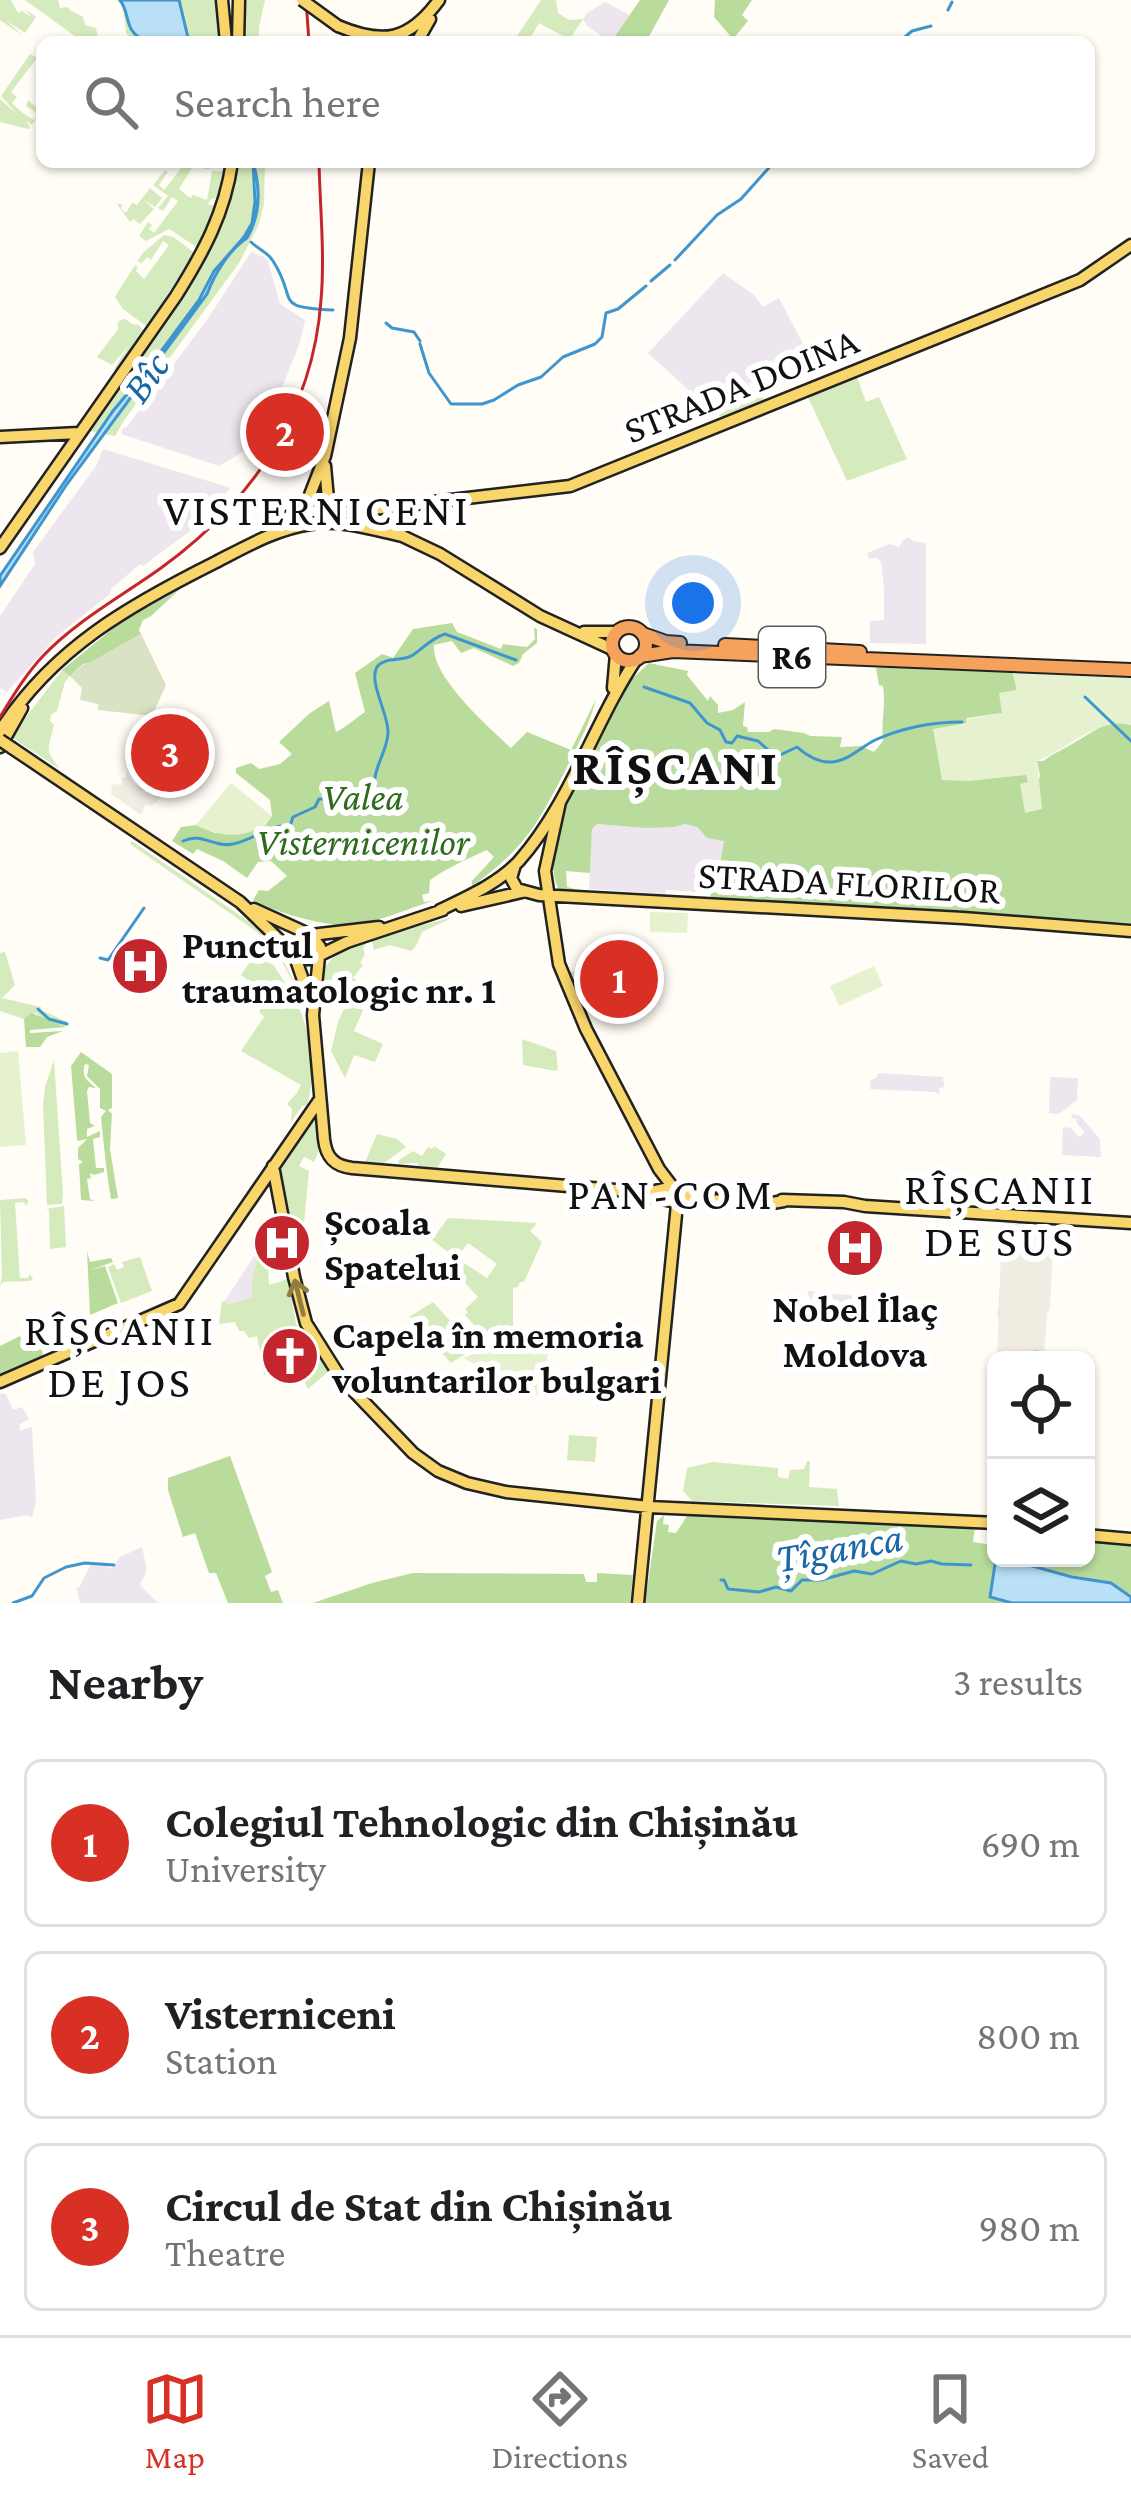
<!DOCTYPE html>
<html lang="en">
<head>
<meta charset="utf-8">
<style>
  :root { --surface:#fff; --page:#f2f2f2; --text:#202124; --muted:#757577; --line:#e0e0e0; --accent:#d93025 }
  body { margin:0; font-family:"Crimson Pro",serif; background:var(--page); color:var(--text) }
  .controls { position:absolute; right:36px; bottom:36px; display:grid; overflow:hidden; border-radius:18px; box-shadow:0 3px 9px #0004 }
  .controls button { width:108px; height:108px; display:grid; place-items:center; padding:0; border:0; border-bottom:3px solid var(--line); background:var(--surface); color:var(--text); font:60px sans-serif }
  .you { position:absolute; left:693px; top:603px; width:42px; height:42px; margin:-30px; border:9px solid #fff; border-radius:50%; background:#1a73e8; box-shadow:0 0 0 18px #1a73e833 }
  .badge { display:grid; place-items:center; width:78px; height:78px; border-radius:50%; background:var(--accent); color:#fff; font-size:39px; font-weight:700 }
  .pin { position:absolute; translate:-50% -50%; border:6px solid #fff; box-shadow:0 3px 12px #0006 }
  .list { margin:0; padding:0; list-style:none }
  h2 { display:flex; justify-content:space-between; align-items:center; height:156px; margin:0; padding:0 48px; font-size:51px }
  h2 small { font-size:39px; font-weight:400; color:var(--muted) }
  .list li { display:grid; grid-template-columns:78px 1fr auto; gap:36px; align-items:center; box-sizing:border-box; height:168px; margin:0 24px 24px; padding:0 24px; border:3px solid var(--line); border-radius:18px }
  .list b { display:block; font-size:45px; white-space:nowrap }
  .list p { margin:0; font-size:39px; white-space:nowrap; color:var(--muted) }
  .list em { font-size:39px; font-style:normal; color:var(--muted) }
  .icon { flex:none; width:66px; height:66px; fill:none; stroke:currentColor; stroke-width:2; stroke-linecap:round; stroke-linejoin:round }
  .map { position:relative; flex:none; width:1131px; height:1603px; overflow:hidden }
  .search { position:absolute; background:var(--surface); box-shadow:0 3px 9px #0004; left:36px; right:36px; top:36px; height:132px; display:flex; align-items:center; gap:30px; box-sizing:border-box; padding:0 42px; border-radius:18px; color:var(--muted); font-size:45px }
  .sheet { height:732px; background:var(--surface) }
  nav { display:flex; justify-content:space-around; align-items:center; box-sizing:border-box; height:168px; border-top:3px solid var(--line); background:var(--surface); font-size:33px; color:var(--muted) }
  nav a { display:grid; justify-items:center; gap:6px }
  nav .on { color:var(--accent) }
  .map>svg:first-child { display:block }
  .industrial { fill:#eee6ef }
  .green { fill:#d5ebbd }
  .forest { fill:#b9dc9c }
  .cemetery { fill:#d9e3c4 }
  .pitch { fill:#e6f2cf }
  .plaza { fill:#f1ede2 }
  .water { fill:#b9e0f7; stroke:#3f96cf; stroke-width:3 }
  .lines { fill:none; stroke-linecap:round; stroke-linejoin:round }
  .stream { stroke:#3f96cf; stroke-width:3 }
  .major-casing { stroke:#222; stroke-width:15 }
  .highway-casing { stroke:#222; stroke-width:16 }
  .major { stroke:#f9d66b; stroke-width:10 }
  .highway { stroke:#f5a25d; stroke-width:12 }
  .rail { stroke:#c4262e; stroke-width:3 }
  .major-bridge-casing { stroke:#222; stroke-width:15; stroke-linecap:butt }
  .major-bridge { stroke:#f9d66b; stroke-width:10 }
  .oneway { stroke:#917d42 }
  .labels { text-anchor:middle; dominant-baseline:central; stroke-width:12; stroke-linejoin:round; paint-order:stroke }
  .shield { fill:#fff; stroke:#585858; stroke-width:3 }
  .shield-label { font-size:36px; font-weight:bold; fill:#111 }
  .street-label { font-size:39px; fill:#111; stroke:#fff }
  .park-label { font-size:39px; font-style:italic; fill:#2f6b1f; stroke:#fff }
  .poi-label { font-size:39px; font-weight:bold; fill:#111; stroke:#fff; text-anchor:start }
  .water-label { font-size:42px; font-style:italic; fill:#1768a6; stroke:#fff }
  .quarter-label { font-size:45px; letter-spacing:3px; fill:#111; stroke:#fff }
  .district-label { font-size:51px; font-weight:bold; letter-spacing:3px; fill:#111; stroke:#fff }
</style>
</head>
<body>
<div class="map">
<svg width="1131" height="1603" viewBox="0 0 1131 1603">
  <rect width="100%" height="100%" fill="#fffdf5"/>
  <path class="industrial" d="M605,2L630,15L611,42L587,26L583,19L587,13Z
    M251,252L264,257L268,261L280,304L305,320L300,342L261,441L219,466L121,434L123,428H126L209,317Z
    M723,273L754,295L763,307L779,298L803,344L754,382L696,392L694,395L648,353Z
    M103,449L231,488L190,531L143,566L140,564L111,589L110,594L57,636L7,692L0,688V616L35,564L33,552L96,466Z
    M910,537L912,541L926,543V644L870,643V621L884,620V588L881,562L877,558L869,559L867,553L890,544L899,547L903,540Z
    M597,824L645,828L685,824L697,827L707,838L724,840L719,868L709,887L702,884L697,892L666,890L665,894L589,889L592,828Z
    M879,1073L943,1077L944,1087L939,1088L940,1094L935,1092L870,1089L871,1079H875Z
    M1050,1077L1078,1078L1077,1100L1059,1114L1049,1113Z
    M1072,1114L1079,1115L1100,1139L1101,1157L1062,1155L1063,1127L1071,1128L1079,1137L1085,1133L1076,1122L1077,1119L1071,1118Z
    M254,1256L258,1259L252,1280V1299L230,1304L224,1302Z
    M807,1291L868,1297L867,1316L824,1314L813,1305Z
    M2,1393L6,1394L13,1410L22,1407L29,1419L20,1424L19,1431L32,1427L36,1501L32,1517L27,1515L0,1520V1394Z
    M142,1547L147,1570L140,1585L158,1603H80L76,1587L79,1588L91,1564L102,1563L111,1569L120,1557Z"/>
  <path class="green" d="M0,0H11L18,13L22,11L31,17L25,9L36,17L25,33L7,21L23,36L0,20Z
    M25,0H58L60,8L68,7L70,10L83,17L85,25L96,28L99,42H83Z
    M116,0H216L220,42H135L132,39L133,42H127L123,38L130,37L126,33L123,6Z
    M242,0H265L259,27V42H241Z
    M541,0H556L558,13L569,20L583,19L571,37H565L539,23L528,42H513Z
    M30,54L37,58L11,92L17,97L12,103C18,109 26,116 34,120L38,114L26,106L28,100L41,111L32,125L26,121L30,127L28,129L0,122V99L18,115L1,96Z
    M186,162H217L222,167L205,169L195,163L179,189L190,198L193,195L207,200L212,171H225L219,197L210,200L208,205H217L198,248L169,229L146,241L139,236L148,222L152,225L149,229L154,233L178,201L172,197L163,211L158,208L168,196L153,185L165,170L168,172L159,185L164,190Z
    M237,162H265L264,204L259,224L239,263L125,419L115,436L89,431L206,257L222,224Z
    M150,188L162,198L155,207L144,200L154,209L140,224L133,219L130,222L117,204H122L121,209L126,213L132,203L137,205Z
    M164,235L173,237L195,253L146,326L123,309L115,297L135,265L138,267L136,271L144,279L169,245L163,241L151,260L147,257L142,263L137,261L144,252Z
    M125,319L134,325L138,324L143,330L116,370L114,369L129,345L112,365L97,357L119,328L117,325L120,320Z
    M866,371L857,377L866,402L879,397L907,459L847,481L807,395Z
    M748,383L754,399L762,396L765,402L723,419L695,392Z
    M62,670L70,676L65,682L57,711L51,715L50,721L54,725C48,752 44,748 60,769L11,737Z
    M204,752L212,768L193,784L183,785L182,775L179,778L175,770L170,774L169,773L172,759Z
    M132,841L258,928L279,952L302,997L276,952L257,932L130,844Z
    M454,917L422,932L416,946L411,951L390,945L374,950L371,938Z
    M368,940L363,949L365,954L360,963L363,965L353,978L357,980L350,994L333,986L327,987L324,996L319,1002C319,962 332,953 368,940Z
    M261,946L291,992L271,998L241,975Z
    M5,952L15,985L2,998L41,1007V1010L68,1022L66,1026L47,1021L35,1013L24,1019L0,1011V953Z
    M585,970L603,971L602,1009L585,1008L570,972Z
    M291,995C310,1018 317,1076 307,1105L302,1106L291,1122L292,1109L287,1104L297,1093L301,1085L241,1051L264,1017L259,1011C266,1000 278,998 291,995Z
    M347,1002L363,1010L354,1031L383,1044L375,1062L354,1055L345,1078L331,1051L338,1022Z
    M522,1039L556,1051L558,1069L556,1071L523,1065Z
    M54,1060L63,1194L62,1204L47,1205L43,1105L45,1087Z
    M313,1118H316L319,1151L314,1162L304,1157L299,1166L309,1171L299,1276L277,1168L301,1132L303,1133Z
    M377,1134L397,1139L406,1147L384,1163L365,1162Z
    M434,1146L446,1154L437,1168L418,1166L417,1163L398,1164L399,1160L413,1151L422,1156L428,1147L432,1149Z
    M26,1198L28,1201L27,1206L23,1202L15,1203L20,1278H28L30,1274L33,1279L30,1281L3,1282L0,1286L2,1276L0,1200Z
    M64,1206L66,1247L50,1249L49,1210L46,1209Z
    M448,1218L537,1223L530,1231L542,1242L524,1282H520L518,1287L513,1288V1334L485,1337L465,1315L468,1312L465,1309L478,1297L465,1283L453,1284L429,1275L425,1254L453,1273L461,1261L487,1278L497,1264L468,1243L456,1258L432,1240Z
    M140,1257L152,1291L121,1303L108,1267L114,1264L117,1270L124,1267L122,1262Z
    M258,1257L264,1261L265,1269H268L269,1285L288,1279L296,1324L329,1371L308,1389L302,1377L284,1379L264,1374L257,1336L249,1338L244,1331H239L235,1322L219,1324L222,1301L230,1304L252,1298V1280Z
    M433,1302L475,1348L451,1363L409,1317Z
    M569,1435L597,1437L595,1462L567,1460Z
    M807,1461H810L809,1487L837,1489L839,1506L692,1501L683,1491L687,1468L713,1462L778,1468V1477L788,1479L790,1470L804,1469Z"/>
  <path class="forest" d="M640,0H669L646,42H611Z
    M715,0H752L742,15L748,21L733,39L714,17Z
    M179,590L151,616L143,620L139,630L141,634L90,663L83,664L70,676L62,670L122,621Z
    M452,623L457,632L501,649L503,644L527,647L535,639L534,628L537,629V643L523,654L519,663L513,666L474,648L461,653L452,641L434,645C431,677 489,727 511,748L527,732L571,750L596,699C590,724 577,746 566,769C538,824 524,849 472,886V881L494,857L487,850C467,859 449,867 430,880L429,893L422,895L424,902L433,901C406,909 375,924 347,925C322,926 275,912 253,900L259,890L268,891L287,876L271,861L258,862L247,878L223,861L197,849L193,854L172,841L181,827L196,825L215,833L265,825L272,816L270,800L236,773V768L251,763L259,769L280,764L292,754L279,742L310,713L329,701L336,732C345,728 356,718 365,712L355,673L382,654L393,658L413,629Z
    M649,663L688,671L687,675L708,701L710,696L718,705V713L733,710L745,702L743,726L747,727L748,732H769L774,729L804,733L810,736L842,737L840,747L861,746L874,752L883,741C881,722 886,704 883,686L879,685L876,668L898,665L1008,670L1013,673L1017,691L1002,713L967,718V723L933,730L967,781L1027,774L1028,783L1021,784L1026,813L1040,776L1037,761H1043C1054,753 1066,748 1077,741C1097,730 1107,718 1131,725V923L711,898L709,887L719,868L724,841L707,838L697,827L685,824L674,827L645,828L597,824L592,829L590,873L566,871L567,887L587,892L559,889C548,872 554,834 562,816C581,769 608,725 631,680Z
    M31,1013C35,1014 64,1026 66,1027L30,1030V1033L63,1031L47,1037L40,1047H26L24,1019Z
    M81,1052L112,1074V1108L108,1110L112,1114L110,1149L118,1198L111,1199C106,1169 104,1146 101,1117L106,1111L100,1108V1089L87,1076L89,1065L85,1064C81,1078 87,1080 96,1088L89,1087L87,1091L90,1123L95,1126L87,1129V1137L100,1131V1137L93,1139L96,1168H104V1172L94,1175L90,1173L91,1178L87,1179L90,1199L95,1201L81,1200L79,1164L83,1162L78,1159V1148L87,1139L78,1141L77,1139L71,1066Z
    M1010,1228H1019L1022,1235L1021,1268L1016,1270L1011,1280L1004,1281L1011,1282L1013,1290L1019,1294C1018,1312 1011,1346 1015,1360H998L1001,1320L998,1316L1002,1258L1004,1256L1002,1255L1004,1237L1002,1230H1011Z
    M1036,1229L1053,1245L1049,1308L1044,1311L1042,1360H1026C1034,1331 1018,1314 1039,1283L1037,1274L1030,1269L1032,1236Z
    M87,1251L90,1262L111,1258L113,1262L90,1270L105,1266L118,1303L90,1315Z
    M41,1334L43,1358L0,1379V1346L20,1336L22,1342Z
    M230,1456L272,1572L265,1576L271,1592L278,1590L283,1603H228L216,1573H209L195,1533L183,1537L168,1490V1478Z
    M689,1513L975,1527L973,1542L993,1545L996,1533V1558L990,1596L1012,1603H645L657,1521L664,1515L663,1524L669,1525L668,1532L676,1533Z
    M1086,1539L1131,1543V1597L1111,1583L1072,1577L1021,1563L1016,1558H1086Z
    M413,1573L584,1574L586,1582H597V1573L633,1575L630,1603H313L372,1583Z"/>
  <path class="cemetery" d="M141,634L166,685L152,716L98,710V704L80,700L82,688L70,676L84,664L90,663Z"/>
  <path class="pitch" d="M1013,673L1131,677V725C1098,716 1068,750 1037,761L1042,809L1025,813L1020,784L1028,782L1026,775L967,781L942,780L933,729L966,724V719L1002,713L999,693L1017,690Z
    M231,783L272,816C251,841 222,838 196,825Z
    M650,912L688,913L687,933L650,932Z
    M874,966L883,986L839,1006L830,986Z
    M18,1051L26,1145L0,1147V1053Z
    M509,1338L550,1342C547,1361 542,1381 539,1395L523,1392L464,1358Z"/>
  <path class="plaza" d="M126,771L134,785L144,788L143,792L158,791L162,795L156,803L150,806L146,804L141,815L111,794L112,784L122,785L121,778L126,777Z
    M1007,1222L1050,1225L1054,1228L1050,1309L1047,1313L1044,1360L1043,1351L1034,1350V1360L1029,1350L1026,1360H1006L1008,1357L1000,1351L997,1360L1001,1252L1004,1256L1015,1247L1007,1231L1002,1230L1003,1224Z"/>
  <path class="water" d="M120,0H179L189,42C170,42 142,48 131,29C126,19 127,9 120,0Z
    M253,162C260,186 261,214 247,238C229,250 215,273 207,294L67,484L0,586V576L113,411L148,369L199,300L214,271L244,237L252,223L255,202Z
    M996,1558H1016L1021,1563L1072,1577L1111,1583L1131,1597V1603H1012L990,1597Z"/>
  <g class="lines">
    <path class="stream" d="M948,10L952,2
      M899,42L912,31L931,26
      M251,242C259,250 268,252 273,261C299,301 271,307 333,310
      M675,260L717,215L741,199L774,162
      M651,281L670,265
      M386,323L392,328L414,332L420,341
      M420,344L429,373L451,404H482L494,400L518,385L541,377L563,357L595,344L602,337L606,313L618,309L646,286
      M644,687L690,703L707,723L720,730L726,742L732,743L737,736L758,741L776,757L797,747C806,755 818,763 832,762C848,761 861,747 875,740C902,728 933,722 962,722
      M1085,697L1131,741
      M366,786L375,778C377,762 388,748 388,732C389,716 368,681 377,667C385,656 403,662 413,655C425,647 430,639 445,634L516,660
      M183,841C202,832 214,848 233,844C254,840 269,824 290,826L293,817L315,807L319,799H343L363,789
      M100,958L108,960L144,908
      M38,1009L49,1019L67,1024
      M721,1580H724L728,1589L759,1592L776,1587L791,1591L802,1580H821L854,1571L872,1574L901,1561L916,1564L931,1561L942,1564L971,1565
      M13,1603L32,1596L44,1578L66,1567L85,1563L114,1565"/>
    <defs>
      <path id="major" d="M222,0L226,42
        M338,26C383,45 409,41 439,0
        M238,42L239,0
        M417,42L430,19
        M0,437L78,433
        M308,500L320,498L350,514L382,526
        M355,516L373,509L570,486L1080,280L1131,245
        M319,523L328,517L329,510L325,466
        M272,531L308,500L325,456L350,338L369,162
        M398,534L440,554L540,616L614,650
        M0,548L176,296C203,253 225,213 232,162
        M584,632H617
        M613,688L616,654
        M0,731C53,648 130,605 216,562C247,546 276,529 311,524C340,519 374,530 403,536
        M0,747L22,708
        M12,748L240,902L294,954L310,1000
        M560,802L545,871L559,964L586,1029L659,1169L678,1194L638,1603
        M515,865L511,878L517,889L539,895L963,918L1131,931
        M461,906L522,892
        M254,909L311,935L379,927
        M440,910C467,897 499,883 519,861C571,802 594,722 637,658
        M311,935L320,947L313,1015L324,1139C326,1157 334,1166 352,1168L627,1191L671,1201L688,1199L772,1203L784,1201
        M294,954L304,959H312L347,942L443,910
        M273,1166L294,1277L306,1323L340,1377L413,1453L438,1471L467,1483L506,1492L649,1507L996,1523
        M646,1193L672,1187L710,1193
        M782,1200L844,1202L865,1206L1131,1223
        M0,1382L179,1304L320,1099
        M1086,1535L1131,1539"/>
      <path id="highway" d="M612 644a17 17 0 1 1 34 0a17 17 0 1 1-34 0Z
        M643,634L666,642L680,643
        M725,645L860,652
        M640,656L673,651L1131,670"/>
    </defs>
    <use href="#major" class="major-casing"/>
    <use href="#highway" class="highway-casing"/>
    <use href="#major" class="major"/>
    <use href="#highway" class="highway"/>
    <path class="rail" d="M306,0L309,42
      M0,717C13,696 26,674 43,656C76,621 122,596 161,568C251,503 313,413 321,300C325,255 320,208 319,162"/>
    <defs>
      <path id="major-bridge" d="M302,0L338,26
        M0,740L12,748"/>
    </defs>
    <use href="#major-bridge" class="major-bridge-casing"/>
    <use href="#major-bridge" class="major-bridge"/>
  </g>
  <defs><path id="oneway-shaft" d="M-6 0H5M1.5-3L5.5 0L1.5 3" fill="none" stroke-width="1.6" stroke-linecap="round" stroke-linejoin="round" transform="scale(3)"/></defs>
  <use class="oneway" href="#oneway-shaft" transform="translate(299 1297) rotate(-104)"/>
  <defs>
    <symbol id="hospital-disc" viewBox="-11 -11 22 22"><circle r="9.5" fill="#c4262e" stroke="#fff"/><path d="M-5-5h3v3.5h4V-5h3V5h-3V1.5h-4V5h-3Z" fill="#fff"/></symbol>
    <symbol id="church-disc" viewBox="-11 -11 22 22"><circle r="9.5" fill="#c4262e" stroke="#fff"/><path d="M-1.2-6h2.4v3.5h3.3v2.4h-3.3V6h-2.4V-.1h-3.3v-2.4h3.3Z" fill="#fff"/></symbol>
  </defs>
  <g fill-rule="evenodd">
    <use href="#hospital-disc" x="107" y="933" width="66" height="66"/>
    <use href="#hospital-disc" x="249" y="1210" width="66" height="66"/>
    <use href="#hospital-disc" x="822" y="1215" width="66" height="66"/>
    <use href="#church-disc" x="257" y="1323" width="66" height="66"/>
  </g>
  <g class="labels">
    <rect class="shield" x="759" y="627" width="66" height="60" rx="9"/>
    <g class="shield-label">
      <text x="792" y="657">R6</text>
    </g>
    <g class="street-label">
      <text transform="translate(741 385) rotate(-22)">STRADA DOINA</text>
      <text transform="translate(849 882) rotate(3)">STRADA FLORILOR</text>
    </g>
    <g class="park-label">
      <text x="363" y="796">Valea<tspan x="363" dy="45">Visternicenilor</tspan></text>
    </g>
    <g class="poi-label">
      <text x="182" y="944">Punctul<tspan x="182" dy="45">traumatologic nr. 1</tspan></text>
      <text x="324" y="1221">Școala<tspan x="324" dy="45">Spatelui</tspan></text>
      <text x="855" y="1308" text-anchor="middle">Nobel İlaç<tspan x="855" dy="45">Moldova</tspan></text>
      <text x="332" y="1334">Capela în memoria<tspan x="332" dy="45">voluntarilor bulgari</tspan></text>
    </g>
    <g class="water-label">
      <text transform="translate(145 377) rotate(-55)">Bîc</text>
      <text transform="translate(839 1547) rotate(-10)">Țîganca</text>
    </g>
    <g class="quarter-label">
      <text x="317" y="510">VISTERNICENI</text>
      <text x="1000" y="1189">RÎȘCANII<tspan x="1000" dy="52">DE SUS</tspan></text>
      <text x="671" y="1194">PAN-COM</text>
      <text x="120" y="1330">RÎȘCANII<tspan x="120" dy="52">DE JOS</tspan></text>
    </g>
    <g class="district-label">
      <text x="676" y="766">RÎȘCANI</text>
    </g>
  </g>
</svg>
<div class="controls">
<button><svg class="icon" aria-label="locate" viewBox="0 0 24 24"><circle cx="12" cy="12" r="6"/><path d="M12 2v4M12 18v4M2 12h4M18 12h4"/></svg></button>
<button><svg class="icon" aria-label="layers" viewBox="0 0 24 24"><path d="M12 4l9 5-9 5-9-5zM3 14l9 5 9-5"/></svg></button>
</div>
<div class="you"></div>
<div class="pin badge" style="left:619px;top:979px">1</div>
<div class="pin badge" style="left:285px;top:432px">2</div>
<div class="pin badge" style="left:170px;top:753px">3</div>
<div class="search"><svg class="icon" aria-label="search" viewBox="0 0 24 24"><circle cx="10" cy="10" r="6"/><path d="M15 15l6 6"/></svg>Search here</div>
</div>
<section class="sheet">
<h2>Nearby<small>3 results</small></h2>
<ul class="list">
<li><span class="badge">1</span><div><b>Colegiul Tehnologic din Chișinău</b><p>University</p></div><em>690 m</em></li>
<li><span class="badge">2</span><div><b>Visterniceni</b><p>Station</p></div><em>800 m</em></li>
<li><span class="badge">3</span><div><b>Circul de Stat din Chișinău</b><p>Theatre</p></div><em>980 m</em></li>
</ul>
</section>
<nav>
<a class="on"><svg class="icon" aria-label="map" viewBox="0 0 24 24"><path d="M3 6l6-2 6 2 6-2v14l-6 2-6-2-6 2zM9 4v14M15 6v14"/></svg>Map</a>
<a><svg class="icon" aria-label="directions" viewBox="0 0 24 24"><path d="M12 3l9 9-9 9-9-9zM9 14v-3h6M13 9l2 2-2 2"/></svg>Directions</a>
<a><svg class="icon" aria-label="saved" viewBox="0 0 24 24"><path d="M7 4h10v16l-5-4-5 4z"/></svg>Saved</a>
</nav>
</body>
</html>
